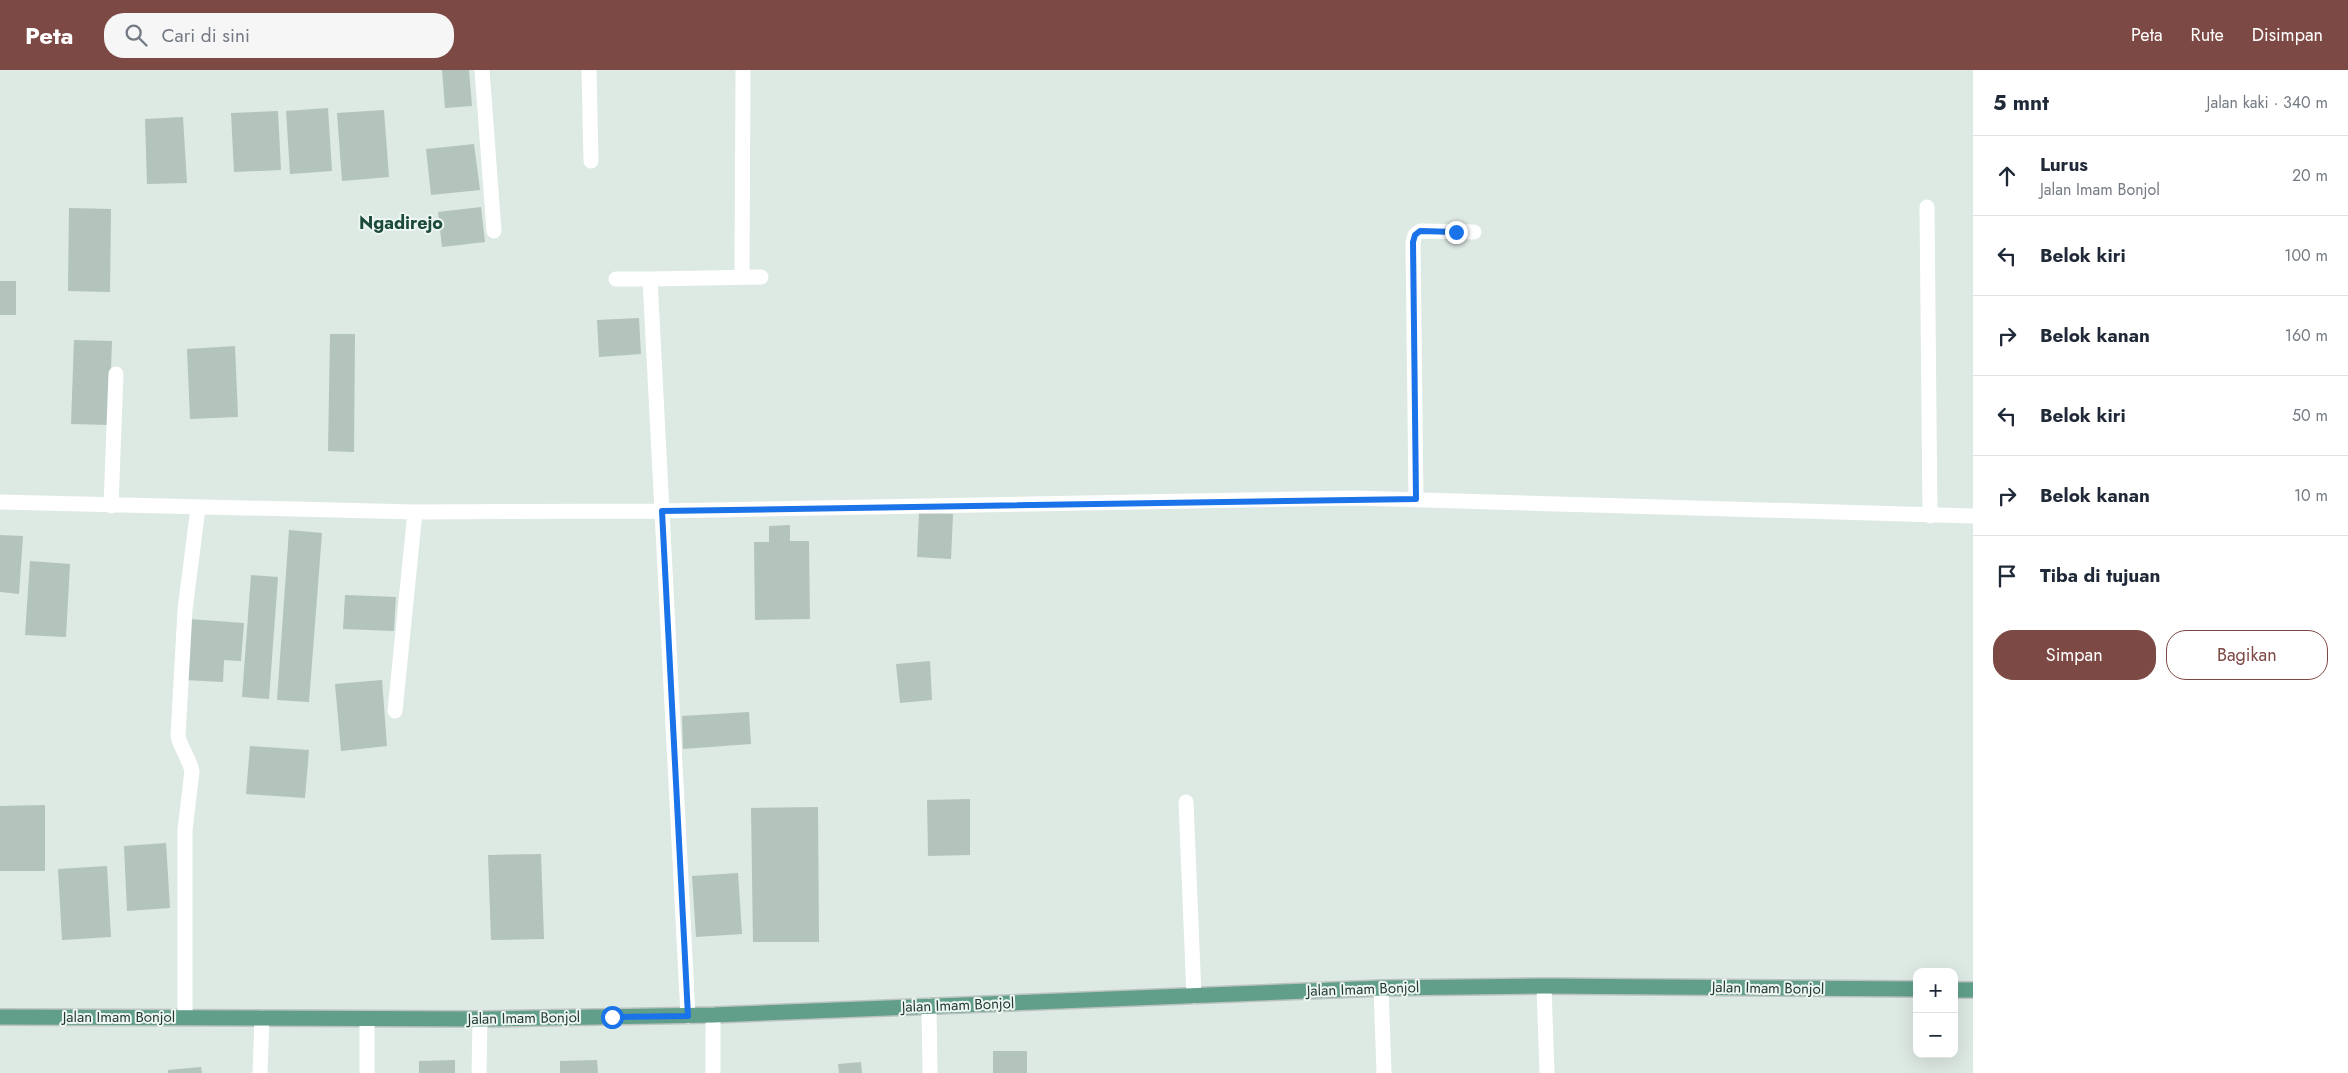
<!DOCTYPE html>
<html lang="id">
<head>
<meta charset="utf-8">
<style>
  :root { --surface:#fff; --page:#f6f6f7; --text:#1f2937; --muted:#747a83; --line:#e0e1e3; --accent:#7d4944 }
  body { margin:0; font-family:Jost,sans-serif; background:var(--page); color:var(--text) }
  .controls { position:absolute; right:15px; bottom:15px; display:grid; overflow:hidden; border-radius:10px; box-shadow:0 5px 20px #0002 }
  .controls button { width:45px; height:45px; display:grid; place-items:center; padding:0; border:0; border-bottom:1px solid var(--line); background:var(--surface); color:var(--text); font:25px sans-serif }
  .stop { position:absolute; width:15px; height:15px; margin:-11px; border:4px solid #1a73e8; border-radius:50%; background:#fff }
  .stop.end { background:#1a73e8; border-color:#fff; box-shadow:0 1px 5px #0008 }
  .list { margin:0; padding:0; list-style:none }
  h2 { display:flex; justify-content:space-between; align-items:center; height:65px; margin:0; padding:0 20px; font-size:21px }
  h2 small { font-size:16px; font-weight:400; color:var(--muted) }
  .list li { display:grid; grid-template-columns:32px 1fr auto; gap:15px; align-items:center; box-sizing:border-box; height:80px; padding:0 20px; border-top:1px solid var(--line) }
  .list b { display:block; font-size:19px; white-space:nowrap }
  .list p { margin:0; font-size:16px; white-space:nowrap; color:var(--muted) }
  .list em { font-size:16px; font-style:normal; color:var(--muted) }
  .actions { display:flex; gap:10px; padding:15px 20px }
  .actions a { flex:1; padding:11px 0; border:1px solid var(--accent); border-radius:20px; text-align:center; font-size:18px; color:var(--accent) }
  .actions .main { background:var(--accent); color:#fff }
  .icon { flex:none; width:28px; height:28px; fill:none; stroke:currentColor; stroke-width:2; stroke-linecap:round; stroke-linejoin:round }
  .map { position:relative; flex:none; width:1973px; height:1003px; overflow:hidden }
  header { display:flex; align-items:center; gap:30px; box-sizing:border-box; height:70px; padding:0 25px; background:var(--accent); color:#fff }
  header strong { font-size:24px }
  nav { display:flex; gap:28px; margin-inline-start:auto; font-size:18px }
  .search { width:350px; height:45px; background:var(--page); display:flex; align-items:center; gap:12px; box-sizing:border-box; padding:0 18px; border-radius:20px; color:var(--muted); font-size:19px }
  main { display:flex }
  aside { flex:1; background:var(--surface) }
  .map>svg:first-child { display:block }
  .building { fill:#b3c4bc }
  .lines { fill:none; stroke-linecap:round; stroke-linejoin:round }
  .major-casing { stroke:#bcc3c1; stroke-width:18 }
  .minor { stroke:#fff; stroke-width:15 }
  .major { stroke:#619f8b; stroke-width:15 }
  .route { stroke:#1a73e8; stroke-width:6 }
  .labels { text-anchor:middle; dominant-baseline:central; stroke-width:4; stroke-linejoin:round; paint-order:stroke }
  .street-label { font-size:15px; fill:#1f3830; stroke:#edf6f1 }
  .quarter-label { font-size:18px; font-weight:bold; fill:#1c4a3c; stroke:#edf6f1 }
</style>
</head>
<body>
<header>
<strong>Peta</strong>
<div class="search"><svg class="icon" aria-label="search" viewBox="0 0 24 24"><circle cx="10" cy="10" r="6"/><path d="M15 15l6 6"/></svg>Cari di sini</div>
<nav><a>Peta</a><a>Rute</a><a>Disimpan</a></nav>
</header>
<main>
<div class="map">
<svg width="1973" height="1003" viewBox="0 0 1973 1003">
  <rect width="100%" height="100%" fill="#dde9e3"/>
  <path class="building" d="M442,0H469L472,36L445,38Z
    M328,38L332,101L290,104L286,41Z
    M384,40L389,107L342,111L337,43Z
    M278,41L281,100L234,102L231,43Z
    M183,47L187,113L147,114L145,49Z
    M474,74L480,120L431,125L426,79Z
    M481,137L485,172L442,177L438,142Z
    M69,138L111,139L110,222L68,221Z
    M0,211H16V245H0Z
    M639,248L641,284L599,287L597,250Z
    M330,264H355L354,382L328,381Z
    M74,270L112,271L109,355L71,354Z
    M235,276L238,347L190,349L187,279Z
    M919,443L953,444L951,489L917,487Z
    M790,455V471H809L810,549L755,550L754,472H769V456Z
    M289,460L322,463L309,632L277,630Z
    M0,465L23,466L19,524L0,522Z
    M30,491L70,494L66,567L25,565Z
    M251,505L278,507L269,629L242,627Z
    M345,525L396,527L394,561L343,559Z
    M189,549L244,553L241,591L224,590L223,612L184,610Z
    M930,591L932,630L900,633L896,594Z
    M382,610L387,676L341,681L335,614Z
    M749,642L751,674L683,679L682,646Z
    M250,676L309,680L305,728L246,724Z
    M970,729V785L928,786L927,730Z
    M45,735V801H0V736Z
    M818,737L819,872H753L751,738Z
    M166,773L170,838L127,841L124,776Z
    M541,784L544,869L491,870L488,785Z
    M107,796L111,867L62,870L58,799Z
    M738,803L742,864L696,867L692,806Z
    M993,981H1027V1003H993Z
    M455,990V1003H419V991Z
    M597,990L598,1003H560V991Z
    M861,992L862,1003H839L838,994Z
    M201,997L202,1003H168V1000Z"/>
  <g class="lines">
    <defs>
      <path id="major" d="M1954,920H1973
        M0,947L480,949L713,945L1381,918L1544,916L1917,919"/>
    </defs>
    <use href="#major" class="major-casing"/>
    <path class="minor" d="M482,0L494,161
      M589,0L591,91
      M1927,137L1930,446
      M742,207L743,0
      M616,209H650
      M1416,429L1413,172L1415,165L1420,161L1474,162
      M0,432L415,442L662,441L1355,428L1973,446
      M111,436L116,304
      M395,641L415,442
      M1186,732L1194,926
      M1544,916L1547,1003
      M1381,918L1384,1003
      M929,936L930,1003
      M713,945V1003
      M688,946L650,209L761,207
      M185,947V760L192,701C189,688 181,679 178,666L185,540L198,438
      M260,1003L262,948
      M367,1003V949
      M479,1003L480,949"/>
    <use href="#major" class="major"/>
  </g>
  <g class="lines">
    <path class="route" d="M612,947L688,946L662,441L1416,429L1413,172L1415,165L1420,161L1456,162"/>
  </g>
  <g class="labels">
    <g class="street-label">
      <text transform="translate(1768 918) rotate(1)">Jalan Imam Bonjol</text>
      <text transform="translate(1363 919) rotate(-2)">Jalan Imam Bonjol</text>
      <text transform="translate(958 935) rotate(-2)">Jalan Imam Bonjol</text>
      <text x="119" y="947">Jalan Imam Bonjol</text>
      <text transform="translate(524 948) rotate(-1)">Jalan Imam Bonjol</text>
    </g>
    <g class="quarter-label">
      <text x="401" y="153">Ngadirejo</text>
    </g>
  </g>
</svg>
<div class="controls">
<button>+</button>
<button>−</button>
</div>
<div class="stop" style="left:612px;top:947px"></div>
<div class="stop end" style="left:1456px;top:162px"></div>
</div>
<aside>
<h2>5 mnt<small>Jalan kaki · 340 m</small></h2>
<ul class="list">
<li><svg class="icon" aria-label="ahead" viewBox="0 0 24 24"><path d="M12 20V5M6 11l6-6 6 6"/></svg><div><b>Lurus</b><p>Jalan Imam Bonjol</p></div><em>20 m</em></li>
<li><svg class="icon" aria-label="left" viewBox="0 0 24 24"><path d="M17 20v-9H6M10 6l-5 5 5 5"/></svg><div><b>Belok kiri</b></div><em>100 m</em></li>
<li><svg class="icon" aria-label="right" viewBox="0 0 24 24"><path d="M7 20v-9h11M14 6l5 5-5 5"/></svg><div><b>Belok kanan</b></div><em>160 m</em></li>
<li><svg class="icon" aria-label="left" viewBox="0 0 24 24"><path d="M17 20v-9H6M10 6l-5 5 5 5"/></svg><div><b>Belok kiri</b></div><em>50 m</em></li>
<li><svg class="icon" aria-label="right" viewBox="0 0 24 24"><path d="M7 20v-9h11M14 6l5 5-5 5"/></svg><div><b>Belok kanan</b></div><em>10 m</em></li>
<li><svg class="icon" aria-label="arrive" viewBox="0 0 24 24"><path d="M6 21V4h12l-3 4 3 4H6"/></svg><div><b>Tiba di tujuan</b></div></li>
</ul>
<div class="actions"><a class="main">Simpan</a><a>Bagikan</a></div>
</aside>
</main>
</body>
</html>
